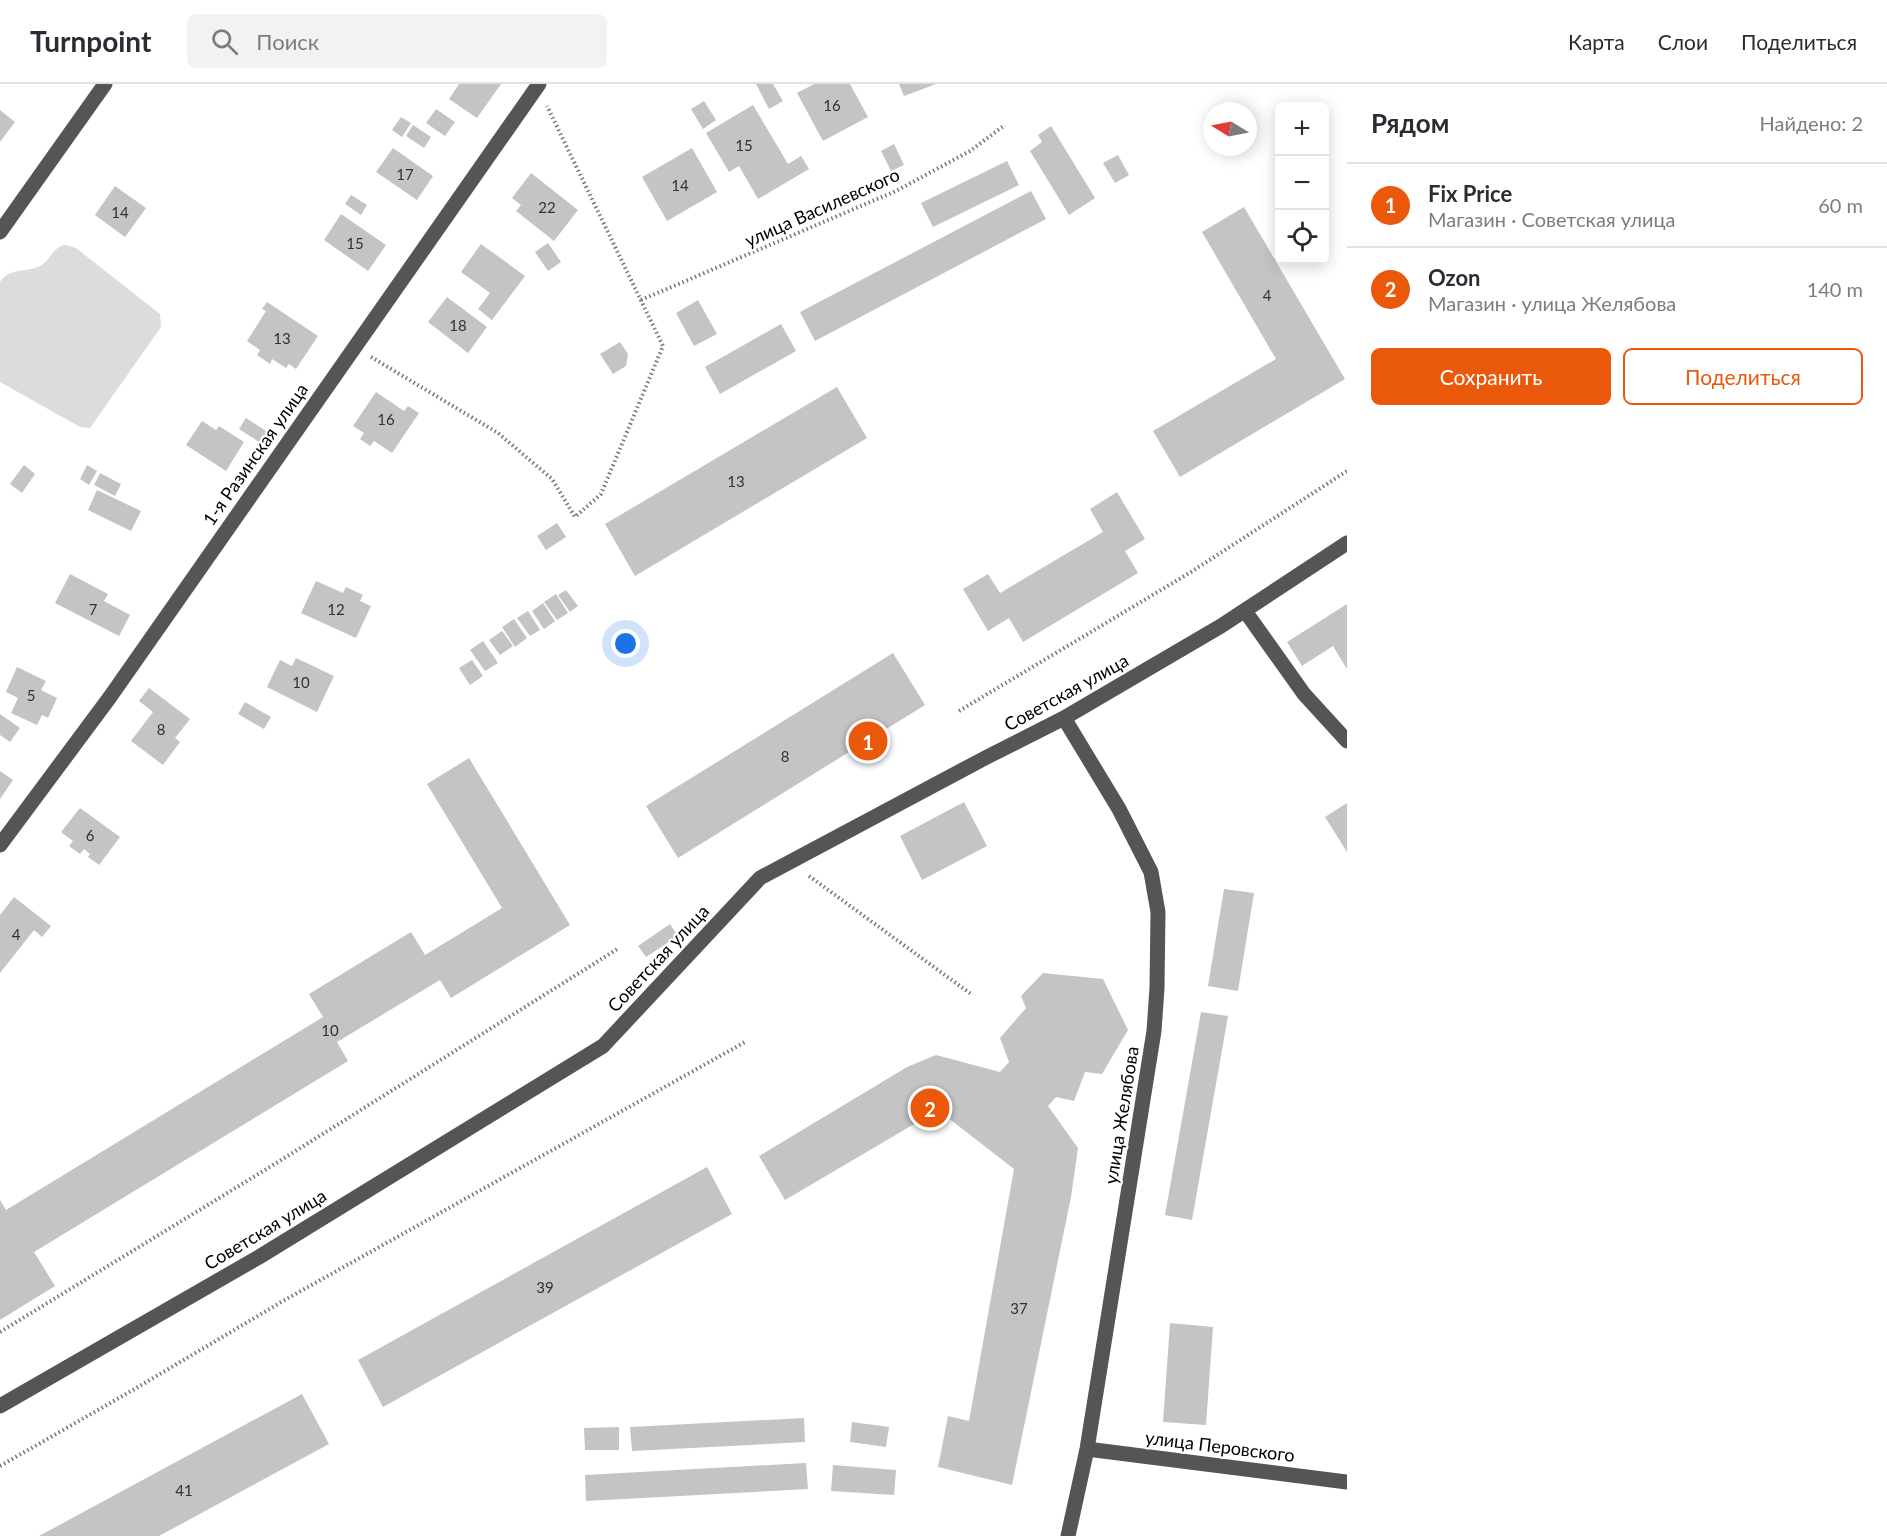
<!DOCTYPE html>
<html lang="ru">
<head>
<meta charset="utf-8">
<style>
  :root { --surface:#fff; --page:#f2f2f3; --text:#2b2b33; --muted:#7c7c81; --line:#e1e1e2; --accent:#ea580c }
  body { margin:0; font-family:Lato,sans-serif; background:var(--page); color:var(--text) }
  .controls { position:absolute; right:18px; top:18px; display:grid; overflow:hidden; border-radius:9px; box-shadow:0 3px 15px #0003 }
  .controls button { width:54px; height:54px; display:grid; place-items:center; padding:0; border:0; border-bottom:2px solid var(--line); background:var(--surface); color:var(--text); font:30px sans-serif }
  .compass { position:absolute; left:1203px; top:18px; width:54px; height:54px; border-radius:50%; background:var(--surface); box-shadow:0 3px 15px #0003; rotate:280deg }
  .you { position:absolute; left:626px; top:560px; width:21px; height:21px; margin:-15px; border:4px solid #fff; border-radius:50%; background:#1a73e8; box-shadow:0 0 0 9px #1a73e833 }
  .badge { display:grid; place-items:center; width:39px; height:39px; border-radius:50%; background:var(--accent); color:#fff; font-size:20px; font-weight:700 }
  .pin { position:absolute; translate:-50% -50%; border:3px solid #fff; box-shadow:0 2px 6px #0006 }
  .list { margin:0; padding:0; list-style:none }
  h2 { display:flex; justify-content:space-between; align-items:center; height:78px; margin:0; padding:0 24px; font-size:26px }
  h2 small { font-size:20px; font-weight:400; color:var(--muted) }
  .list li { display:grid; grid-template-columns:39px 1fr auto; gap:18px; align-items:center; box-sizing:border-box; height:84px; padding:0 24px; border-top:2px solid var(--line) }
  .list b { display:block; font-size:22px; white-space:nowrap }
  .list p { margin:0; font-size:20px; white-space:nowrap; color:var(--muted) }
  .list em { font-size:20px; font-style:normal; color:var(--muted) }
  .actions { display:flex; gap:12px; padding:18px 24px }
  .actions a { flex:1; padding:14px 0; border:2px solid var(--accent); border-radius:9px; text-align:center; font-size:21px; color:var(--accent) }
  .actions .main { background:var(--accent); color:#fff }
  .icon { flex:none; width:33px; height:33px; fill:none; stroke:currentColor; stroke-width:2; stroke-linecap:round; stroke-linejoin:round }
  .map { position:relative; flex:none; width:1347px; height:1452px; overflow:hidden }
  header { display:flex; align-items:center; gap:36px; box-sizing:border-box; height:84px; padding:0 30px; background:var(--surface); border-bottom:2px solid var(--line) }
  header strong { font-size:28px }
  nav { display:flex; gap:33px; margin-inline-start:auto; font-size:21px }
  .search { width:420px; height:54px; background:var(--page); display:flex; align-items:center; gap:15px; box-sizing:border-box; padding:0 21px; border-radius:9px; color:var(--muted); font-size:22px }
  main { display:flex }
  aside { flex:1; background:var(--surface) }
  .map>svg:first-child { display:block }
  .green { fill:#dcdcdc }
  .building { fill:#c4c4c4 }
  .lines { fill:none; stroke-linecap:round; stroke-linejoin:round }
  .path { stroke:#777; stroke-width:4; stroke-dasharray:1.5 3; stroke-linecap:butt }
  .minor { stroke:#555; stroke-width:15 }
  .labels { text-anchor:middle; dominant-baseline:central; stroke-width:4.5; stroke-linejoin:round; paint-order:stroke }
  .number-label { font-size:15px; fill:#313131 }
  .street-label { font-size:18px; fill:#000; stroke:#fff }
</style>
</head>
<body>
<header>
<strong>Turnpoint</strong>
<div class="search"><svg class="icon" aria-label="search" viewBox="0 0 24 24"><circle cx="10" cy="10" r="6"/><path d="M15 15l6 6"/></svg>Поиск</div>
<nav><a>Карта</a><a>Слои</a><a>Поделиться</a></nav>
</header>
<main>
<div class="map">
<svg width="1347" height="1452" viewBox="0 0 1347 1452">
  <rect width="100%" height="100%" fill="#fff"/>
  <path class="green" d="M66,161L76,164L160,230L161,243L90,344L80,343L0,298V198C10,183 26,189 40,182C51,176 53,162 66,161Z"/>
  <path class="building" d="M459,0H501L477,34L449,15Z
    M756,0H773L783,17L769,25Z
    M814,0H850L868,33L823,57L797,9Z
    M899,0H936L904,12Z
    M704,17L716,36L703,45L691,25Z
    M753,21L788,80L801,72L809,85L758,115L739,82L729,88L706,49Z
    M436,25L455,38L445,52L426,39Z
    M0,26L15,38L0,58Z
    M401,33L411,39L402,53L392,46Z
    M413,41L431,53L424,64L406,52Z
    M1051,42L1095,114L1069,131L1030,67L1042,58L1038,51Z
    M894,60L904,81L891,87L881,67Z
    M393,64L433,92L417,116L376,88Z
    M692,64L717,108L667,137L642,93Z
    M1118,71L1129,91L1115,99L1103,79Z
    M1007,77L1019,101L933,143L921,119Z
    M531,89L578,126L554,157L516,127L521,121L512,114Z
    M115,102L146,124L125,153L95,131Z
    M1031,107L1046,135L815,257L800,228Z
    M351,111L367,121L361,131L345,120Z
    M1244,123L1345,295L1180,393L1153,347L1276,275L1202,148Z
    M341,130L386,161L368,187L324,156Z
    M548,159L561,178L548,187L535,168Z
    M481,160L525,192L492,236L478,225L490,209L461,188Z
    M447,213L487,243L468,269L428,238Z
    M698,216L717,250L694,262L676,229Z
    M267,218L318,252L296,285L289,280L286,284L272,275L270,280L257,271L260,266L247,257L266,227L262,225Z
    M781,240L796,267L720,310L705,283Z
    M620,258L628,270L626,282L613,290L600,270Z
    M837,303L867,354L635,492L605,440Z
    M376,308L404,327L408,322L419,329L392,369L374,357L370,362L360,355L364,349L353,342Z
    M246,334L269,349L262,360L239,345Z
    M202,337L216,346L219,342L244,358L226,387L186,361Z
    M24,381L35,390L22,409L10,400Z
    M87,381L97,387L89,401L80,395Z
    M100,389L121,400L115,412L94,401Z
    M97,406L141,427L131,447L88,426Z
    M1117,408L1145,455L1125,467L1138,489L1023,558L1009,534L988,547L963,505L988,490L1000,509L1103,448L1090,425Z
    M557,439L566,453L546,466L537,452Z
    M70,490L108,510L104,517L130,531L119,552L55,519Z
    M316,497L343,509L346,503L363,511L360,517L371,522L356,554L301,529Z
    M566,506L578,522L570,528L558,511Z
    M556,510L568,529L557,536L544,518Z
    M543,519L555,537L544,545L532,527Z
    M1347,520V585L1333,562L1302,582L1287,558Z
    M528,527L540,546L530,552L517,534Z
    M514,535L527,554L515,563L502,543Z
    M502,547L513,562L500,571L489,556Z
    M483,557L498,579L485,587L470,566Z
    M893,569L925,621L678,774L646,722Z
    M296,574L334,592L317,628L267,603L280,576L292,582Z
    M472,576L483,592L470,601L459,584Z
    M17,583L46,597L41,606L57,614L48,634L42,631L37,641L11,629L18,614L6,608Z
    M149,604L190,635L175,654L180,658L163,681L131,657L153,628L139,617Z
    M245,618L271,633L264,645L238,630Z
    M0,630L20,644L10,658L0,651Z
    M469,674L570,841L451,914L440,896L337,958L348,977L34,1168L55,1202L0,1236V1116L6,1126L323,933L309,910L411,848L425,871L502,824L427,700Z
    M0,687L13,696L0,715Z
    M964,718L987,762L922,796L900,752Z
    M1347,719V768L1325,733Z
    M80,724L120,753L99,781L88,773L90,770L84,765L80,770L69,762L73,757L61,748Z
    M1224,805L1254,809L1238,907L1208,902Z
    M14,813L51,842L42,853L34,846L0,889V831Z
    M670,840L678,852L646,873L638,862Z
    M1043,889L1103,895L1128,946L1102,990L1085,988L1074,1017L1056,1013L1048,1022L1078,1064L1071,1113L1012,1401L938,1383L948,1332L969,1337L1014,1085L938,1026L785,1116L759,1072L907,983L936,971L1000,988L1009,978L1000,954L1026,924L1021,912Z
    M1201,928L1228,932L1192,1136L1165,1131Z
    M707,1083L732,1130L383,1323L358,1276Z
    M1170,1239L1213,1243L1206,1341L1163,1338Z
    M302,1310L329,1360L159,1452H39Z
    M804,1334L805,1358L632,1367L630,1343Z
    M852,1338L889,1343L886,1363L850,1358Z
    M619,1343V1366H585L584,1344Z
    M806,1379L808,1405L586,1417L585,1391Z
    M833,1381L896,1386L894,1411L831,1407Z"/>
  <g class="lines">
    <path class="path" d="M641,216L896,107L970,67L1005,41
      M371,273L498,349L552,395L575,433L601,410L663,262L547,22
      M959,627L1191,488L1347,387
      M809,792L971,910
      M0,1248L278,1078L619,864
      M0,1382L133,1306L283,1217L745,958"/>
    <path class="minor" d="M0,148L105,0
      M1245,527L1304,610L1347,657
      M1064,634L1119,725L1151,788L1158,828L1157,904L1154,947L1087,1365L1068,1452
      M0,761L110,613L539,0
      M0,1322L259,1173L603,962L760,794L987,673L1064,634L1221,542L1347,459
      M1087,1365L1347,1398"/>
  </g>
  <g class="labels">
    <g class="number-label">
      <text x="832" y="21">16</text>
      <text x="744" y="61">15</text>
      <text x="405" y="90">17</text>
      <text x="680" y="101">14</text>
      <text x="547" y="123">22</text>
      <text x="120" y="128">14</text>
      <text x="355" y="159">15</text>
      <text x="1267" y="211">4</text>
      <text x="458" y="241">18</text>
      <text x="282" y="254">13</text>
      <text x="386" y="335">16</text>
      <text x="736" y="397">13</text>
      <text x="93" y="525">7</text>
      <text x="336" y="525">12</text>
      <text x="301" y="598">10</text>
      <text x="31" y="611">5</text>
      <text x="161" y="645">8</text>
      <text x="785" y="672">8</text>
      <text x="90" y="751">6</text>
      <text x="16" y="850">4</text>
      <text x="330" y="946">10</text>
      <text x="545" y="1203">39</text>
      <text x="1019" y="1224">37</text>
      <text x="184" y="1406">41</text>
    </g>
    <g class="street-label">
      <text transform="translate(822 123) rotate(-24)">улица Василевского</text>
      <text transform="translate(255 370) rotate(-55)">1-я Разинская улица</text>
      <text transform="translate(1066 608) rotate(-29)">Советская улица</text>
      <text transform="translate(658 874) rotate(-47)">Советская улица</text>
      <text transform="translate(1121 1031) rotate(-81)">улица Желябова</text>
      <text transform="translate(265 1145) rotate(-31)">Советская улица</text>
      <text transform="translate(1220 1362) rotate(7)">улица Перовского</text>
    </g>
  </g>
</svg>
<div class="controls">
<button>+</button>
<button>−</button>
<button><svg class="icon" aria-label="locate" viewBox="0 0 24 24"><circle cx="12" cy="12" r="6"/><path d="M12 2v4M12 18v4M2 12h4M18 12h4"/></svg></button>
</div>
<svg class="compass" viewBox="-18 -18 36 36"><path d="M0-13l5 13h-10z" fill="#e53935"/><path d="M0 13l5-13h-10z" fill="#7c7c81"/></svg>
<div class="you"></div>
<div class="pin badge" style="left:868px;top:657px">1</div>
<div class="pin badge" style="left:930px;top:1024px">2</div>
</div>
<aside>
<h2>Рядом<small>Найдено: 2</small></h2>
<ul class="list">
<li><span class="badge">1</span><div><b>Fix Price</b><p>Магазин · Советская улица</p></div><em>60 m</em></li>
<li><span class="badge">2</span><div><b>Ozon</b><p>Магазин · улица Желябова</p></div><em>140 m</em></li>
</ul>
<div class="actions"><a class="main">Сохранить</a><a>Поделиться</a></div>
</aside>
</main>
</body>
</html>
